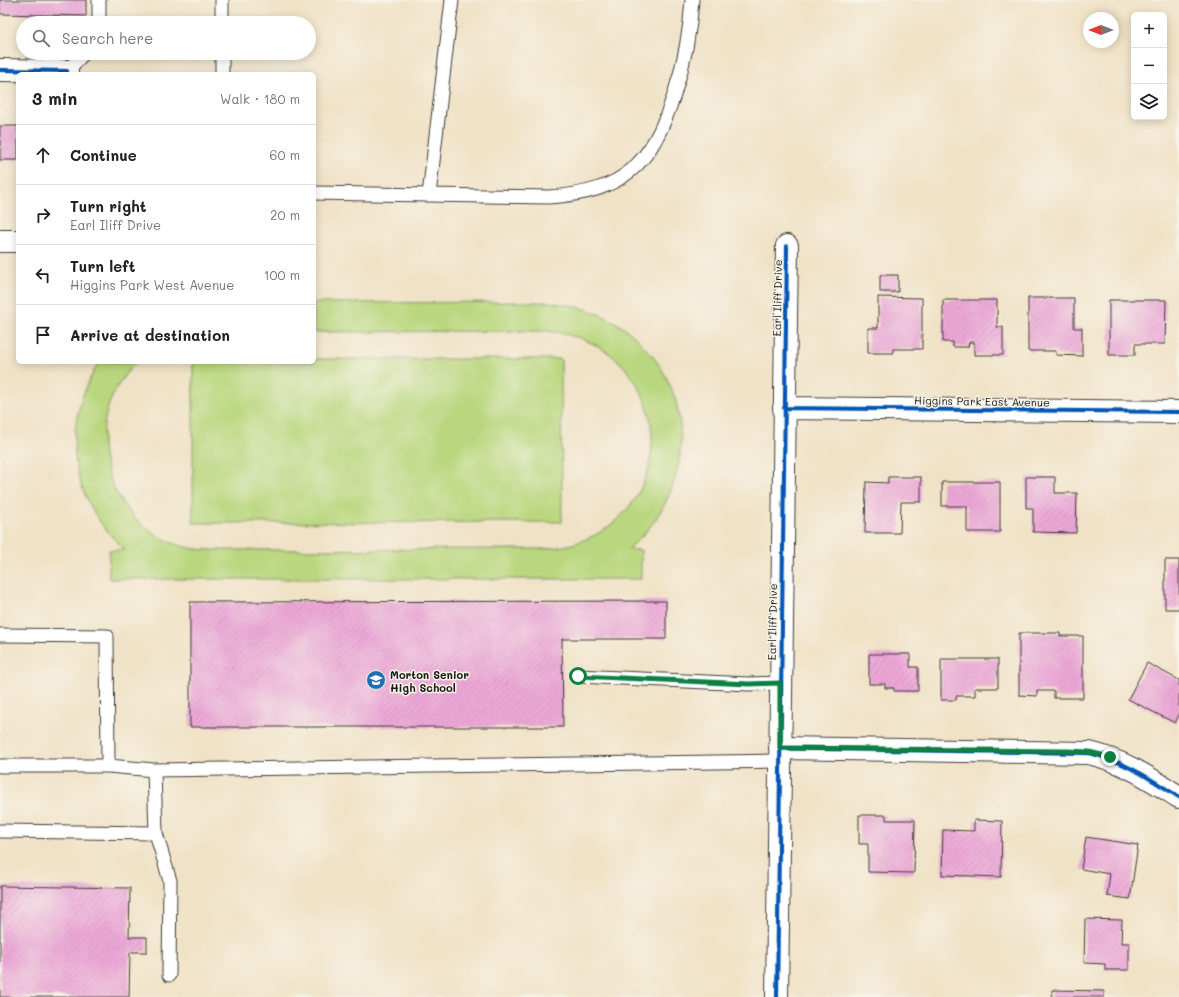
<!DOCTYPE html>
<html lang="en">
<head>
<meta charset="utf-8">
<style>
  :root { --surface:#fff; --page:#f6f6f6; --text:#202124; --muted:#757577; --line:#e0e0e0 }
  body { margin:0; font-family:Mali,sans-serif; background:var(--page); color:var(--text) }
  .controls { position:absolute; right:12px; top:12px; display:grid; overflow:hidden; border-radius:6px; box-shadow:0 2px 10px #0003 }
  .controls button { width:36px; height:36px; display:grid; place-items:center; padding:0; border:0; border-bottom:1px solid var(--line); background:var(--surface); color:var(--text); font:20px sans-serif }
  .compass { position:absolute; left:1083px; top:12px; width:36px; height:36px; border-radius:50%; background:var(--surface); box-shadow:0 2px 10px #0003; rotate:270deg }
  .stop { position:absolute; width:12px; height:12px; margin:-9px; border:3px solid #0b8043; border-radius:50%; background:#fff }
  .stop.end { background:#0b8043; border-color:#fff; box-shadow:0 1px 4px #0008 }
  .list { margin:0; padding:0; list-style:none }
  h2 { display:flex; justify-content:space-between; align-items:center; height:52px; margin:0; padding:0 16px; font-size:17px }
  h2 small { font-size:13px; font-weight:400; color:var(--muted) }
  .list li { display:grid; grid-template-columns:26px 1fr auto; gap:12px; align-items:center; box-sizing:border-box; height:60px; padding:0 16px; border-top:1px solid var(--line) }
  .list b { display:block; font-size:15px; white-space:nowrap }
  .list p { margin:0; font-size:13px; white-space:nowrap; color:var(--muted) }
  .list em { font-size:13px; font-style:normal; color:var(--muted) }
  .icon { flex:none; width:22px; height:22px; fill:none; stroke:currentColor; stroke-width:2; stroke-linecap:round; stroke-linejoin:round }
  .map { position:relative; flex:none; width:1179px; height:997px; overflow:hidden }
  .search { position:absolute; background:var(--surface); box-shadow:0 2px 10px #0003; left:16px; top:16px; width:300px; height:44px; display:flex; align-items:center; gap:10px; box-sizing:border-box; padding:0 14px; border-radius:22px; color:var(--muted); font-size:15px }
  .panel { position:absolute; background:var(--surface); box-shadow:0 2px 10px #0003; left:16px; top:72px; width:300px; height:292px; border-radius:6px }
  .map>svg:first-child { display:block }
  .pitch { fill:#b9d77e; stroke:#6a7a4d }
  .building { fill:url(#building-hatch) }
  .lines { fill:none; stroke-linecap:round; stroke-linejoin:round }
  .lane-casing { stroke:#3c3a36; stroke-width:15 }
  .street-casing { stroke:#3c3a36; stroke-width:24 }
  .lane { stroke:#fff; stroke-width:13 }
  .street { stroke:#fff; stroke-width:22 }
  .cycleway-casing { stroke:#f7f3e8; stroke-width:6 }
  .cycleway { stroke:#0057b8; stroke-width:4 }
  .route { stroke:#0b8043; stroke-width:5 }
  .labels { text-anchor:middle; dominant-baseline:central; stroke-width:3; stroke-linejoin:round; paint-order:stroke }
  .street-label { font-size:11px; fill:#1c1c1c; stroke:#f7f3e8 }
  .poi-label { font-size:11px; font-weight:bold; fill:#1c1c1c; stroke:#f7f3e8; text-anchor:start }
</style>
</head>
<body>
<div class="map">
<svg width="1179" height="997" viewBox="0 0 1179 997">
  <defs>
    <pattern id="building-hatch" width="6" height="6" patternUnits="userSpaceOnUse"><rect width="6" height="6" fill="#eca7d7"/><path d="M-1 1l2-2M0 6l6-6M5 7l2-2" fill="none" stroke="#ca8fb8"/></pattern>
  </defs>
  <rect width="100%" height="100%" fill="#f7f3e8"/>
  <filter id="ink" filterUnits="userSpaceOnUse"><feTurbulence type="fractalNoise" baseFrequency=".025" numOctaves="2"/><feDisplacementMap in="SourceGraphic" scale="8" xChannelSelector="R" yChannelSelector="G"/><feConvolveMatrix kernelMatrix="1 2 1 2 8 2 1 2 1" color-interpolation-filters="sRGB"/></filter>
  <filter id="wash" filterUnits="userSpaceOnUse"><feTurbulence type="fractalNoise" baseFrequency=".012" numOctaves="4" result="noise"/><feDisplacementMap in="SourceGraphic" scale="16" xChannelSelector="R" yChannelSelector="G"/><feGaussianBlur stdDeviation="0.9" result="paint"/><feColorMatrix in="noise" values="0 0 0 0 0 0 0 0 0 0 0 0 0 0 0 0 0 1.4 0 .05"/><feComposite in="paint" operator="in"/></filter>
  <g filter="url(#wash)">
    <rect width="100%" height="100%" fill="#f0e2c6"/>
    <path class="pitch" d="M546,302C568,304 587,308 607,318C625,326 639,340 651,354C700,414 686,502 628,549L641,550V579H109V550H125C68,497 59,428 99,362H137C81,414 97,505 164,539C179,547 196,550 214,550L543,549C687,539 689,343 545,331L314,332V303Z
      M314,359H561L562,522L193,523V362H314Z"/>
    <g id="blocks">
      <path class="building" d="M0,0H86V16L0,14Z
        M0,126H18V160H0Z
        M880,275H898V292H880Z
        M878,297L922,298V349H893V353H868V328H878Z
        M1028,298H1074V328H1082V356L1056,355V351H1028Z
        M943,300H997V327H1003V355H974V342H969L968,347H953V342H943Z
        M1109,300H1166L1165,344H1135V355H1109Z
        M888,477H921V502H901L900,533H865L866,482L888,483Z
        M1026,477H1055V493H1077L1076,533L1033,532V508H1026Z
        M942,482H1000V532H967V506H942Z
        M1165,560H1179V609H1165Z
        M666,601V639H562L563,727H190V602Z
        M1019,633H1060V636H1083V698H1054V691H1037V696L1019,695Z
        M869,654H910V667H918V691H894V688H885V684H869Z
        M941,659H998V688H975V696H956V700H941Z
        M1147,663L1179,680V715L1175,723L1128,699Z
        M859,815H886V820H915L914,873L868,872V844H859Z
        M974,820L1002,821L1001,877L942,875L943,830L974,831Z
        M1086,837L1138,845L1130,899L1107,896L1110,874L1081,869Z
        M0,886L130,888L129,937H147V952H130L129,997H0Z
        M1085,919L1122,920L1121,943H1129V970H1105V964L1084,963Z
        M1052,990L1104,991V997H1052Z"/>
    </g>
  </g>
  <g filter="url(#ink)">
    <use href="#blocks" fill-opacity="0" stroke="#3c3a36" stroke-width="1"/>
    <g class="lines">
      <defs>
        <path id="lane" d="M99,23V0
          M222,23V0
          M67,71L84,53
          M222,74V53
          M314,193L549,197C624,192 651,165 674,95C684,64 690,33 692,0
          M429,195L452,0
          M0,635L107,636L108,766L154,770
          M578,676L749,684L781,683
          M0,766H108
          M0,831L156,833L154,770L780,761
          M156,833L170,881L169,975"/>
        <path id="street" d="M0,70L67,71V74
          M0,241H18
          M784,408L1179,412
          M780,748L1089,753C1124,761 1149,778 1179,797
          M777,997L787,246"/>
      </defs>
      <use href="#lane" class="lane-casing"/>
      <use href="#street" class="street-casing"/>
      <use href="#lane" class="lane"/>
      <use href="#street" class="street"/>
      <defs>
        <path id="cycleway" d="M0,70L67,71V74
          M784,408L1179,412
          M780,748L1089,753C1124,761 1149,778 1179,797
          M777,997L787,246"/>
      </defs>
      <use href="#cycleway" class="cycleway-casing"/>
      <use href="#cycleway" class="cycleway"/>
    </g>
  </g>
  <g class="lines" filter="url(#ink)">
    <path class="route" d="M578,676L749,684L780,683V748L1068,751L1089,752L1110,757"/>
  </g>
  <defs>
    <symbol id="school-disc" viewBox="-11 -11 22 22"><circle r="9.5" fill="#1f6fb2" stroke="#f7f3e8"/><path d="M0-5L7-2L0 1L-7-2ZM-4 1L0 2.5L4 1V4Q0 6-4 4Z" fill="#fff"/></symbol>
  </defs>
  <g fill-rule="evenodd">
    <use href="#school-disc" x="365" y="669" width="22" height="22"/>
  </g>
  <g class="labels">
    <g class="street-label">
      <text transform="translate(777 298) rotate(-89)">Earl Iliff Drive</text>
      <text transform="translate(982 401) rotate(1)">Higgins Park East Avenue</text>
      <text transform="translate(772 622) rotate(-89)">Earl Iliff Drive</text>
    </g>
    <g class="poi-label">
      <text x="390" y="674">Morton Senior<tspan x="390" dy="13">High School</tspan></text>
    </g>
  </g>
</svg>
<div class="controls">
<button>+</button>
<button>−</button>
<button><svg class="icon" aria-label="layers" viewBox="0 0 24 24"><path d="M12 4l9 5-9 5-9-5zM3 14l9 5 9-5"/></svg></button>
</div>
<svg class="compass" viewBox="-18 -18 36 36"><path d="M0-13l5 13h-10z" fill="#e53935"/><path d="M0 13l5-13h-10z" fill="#757577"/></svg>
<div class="stop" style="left:578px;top:676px"></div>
<div class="stop end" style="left:1110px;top:757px"></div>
<div class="search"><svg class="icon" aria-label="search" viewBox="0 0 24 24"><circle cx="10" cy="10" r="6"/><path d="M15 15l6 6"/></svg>Search here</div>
<section class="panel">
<h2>3 min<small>Walk · 180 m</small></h2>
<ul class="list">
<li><svg class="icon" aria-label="ahead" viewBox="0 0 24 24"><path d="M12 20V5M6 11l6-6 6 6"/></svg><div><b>Continue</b></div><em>60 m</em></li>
<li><svg class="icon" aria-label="right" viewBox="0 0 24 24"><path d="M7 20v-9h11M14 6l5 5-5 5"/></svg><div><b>Turn right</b><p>Earl Iliff Drive</p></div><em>20 m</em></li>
<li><svg class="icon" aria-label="left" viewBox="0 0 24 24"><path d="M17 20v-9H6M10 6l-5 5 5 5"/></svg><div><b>Turn left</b><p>Higgins Park West Avenue</p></div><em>100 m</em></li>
<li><svg class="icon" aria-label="arrive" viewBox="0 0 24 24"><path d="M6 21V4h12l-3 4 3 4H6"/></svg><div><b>Arrive at destination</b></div></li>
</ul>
</section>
</div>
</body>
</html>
